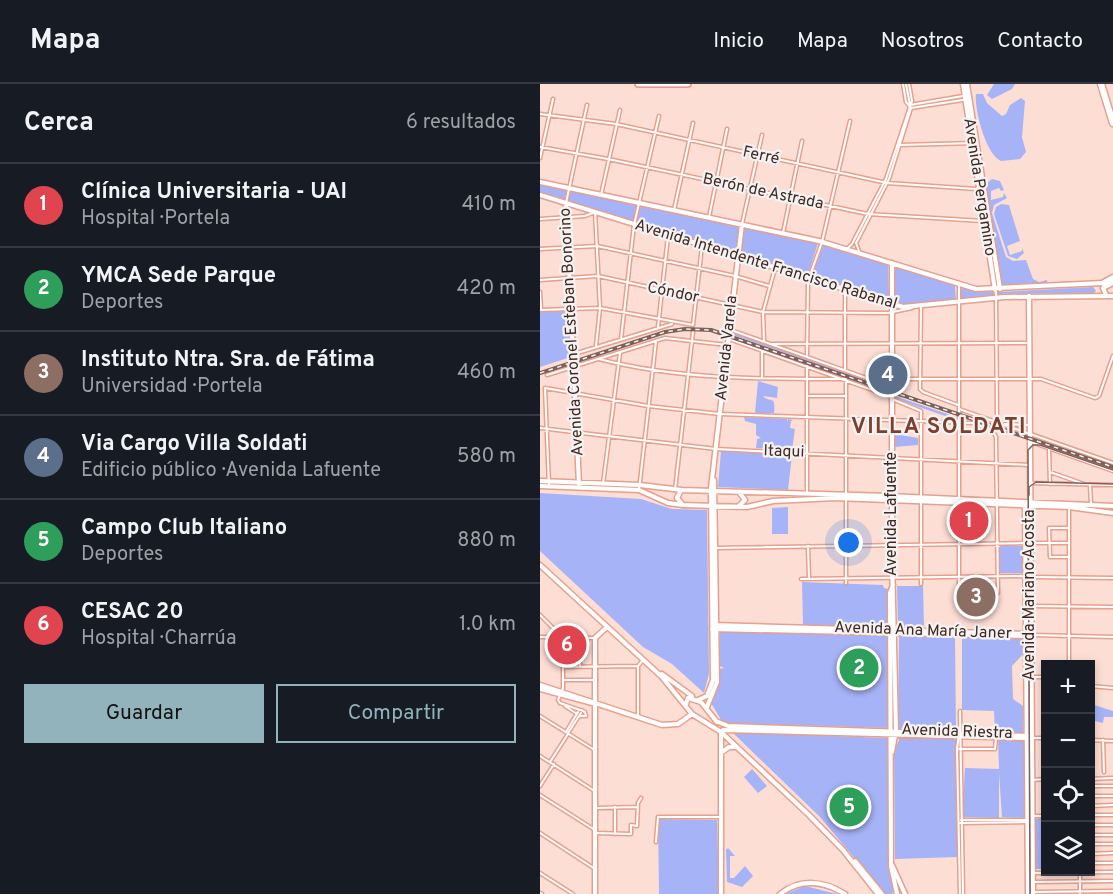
<!DOCTYPE html>
<html lang="es">
<head>
<meta charset="utf-8">
<style>
  :root { --surface:#171b24; --page:#242831; --text:#f1f3f6; --muted:#9ea1a6; --line:#363941; --accent:#92b3bc }
  body { margin:0; font-family:Overpass,sans-serif; background:var(--page); color:var(--text) }
  .controls { position:absolute; right:18px; bottom:18px; display:grid; overflow:hidden; border-radius:0px; box-shadow:0 3px 9px #0003 }
  .controls button { width:54px; height:54px; display:grid; place-items:center; padding:0; border:0; border-bottom:2px solid var(--line); background:var(--surface); color:var(--text); font:30px sans-serif }
  .you { position:absolute; left:309px; top:459px; width:21px; height:21px; margin:-15px; border:4px solid #fff; border-radius:50%; background:#1a73e8; box-shadow:0 0 0 9px #1a73e833 }
  .badge { display:grid; place-items:center; width:39px; height:39px; border-radius:50%; background:var(--accent); color:#fff; font-size:20px; font-weight:700 }
  .pin { position:absolute; translate:-50% -50%; border:3px solid #fff; box-shadow:0 2px 6px #0006 }
  .list { margin:0; padding:0; list-style:none }
  h2 { display:flex; justify-content:space-between; align-items:center; height:78px; margin:0; padding:0 24px; font-size:26px }
  h2 small { font-size:20px; font-weight:400; color:var(--muted) }
  .list li { display:grid; grid-template-columns:39px 1fr auto; gap:18px; align-items:center; box-sizing:border-box; height:84px; padding:0 24px; border-top:2px solid var(--line) }
  .list b { display:block; font-size:22px; white-space:nowrap }
  .list p { margin:0; font-size:20px; white-space:nowrap; color:var(--muted) }
  .list em { font-size:20px; font-style:normal; color:var(--muted) }
  .actions { display:flex; gap:12px; padding:18px 24px }
  .actions a { flex:1; padding:14px 0; border:2px solid var(--accent); border-radius:0px; text-align:center; font-size:21px; color:var(--accent) }
  .actions .main { background:var(--accent); color:#111 }
  .icon { flex:none; width:33px; height:33px; fill:none; stroke:currentColor; stroke-width:2; stroke-linecap:round; stroke-linejoin:round }
  .map { position:relative; flex:none; width:573px; height:810px; overflow:hidden }
  header { display:flex; align-items:center; gap:36px; box-sizing:border-box; height:84px; padding:0 30px; background:var(--surface); border-bottom:2px solid var(--line) }
  header strong { font-size:28px }
  nav { display:flex; gap:33px; margin-inline-start:auto; font-size:21px }
  main { display:flex }
  aside { flex:1; background:var(--surface) }
  .map>svg:first-child { display:block }
  .green { fill:#a7b3f7 }
  .lines { fill:none; stroke-linecap:round; stroke-linejoin:round }
  .street-casing { stroke:#e89f8b; stroke-width:5 }
  .secondary-casing { stroke:#e89f8b; stroke-width:7 }
  .primary-casing { stroke:#e89f8b; stroke-width:8 }
  .highway-casing { stroke:#e89f8b; stroke-width:9 }
  .street { stroke:#fff; stroke-width:2 }
  .secondary { stroke:#fff; stroke-width:4 }
  .primary { stroke:#fff; stroke-width:4.5 }
  .highway { stroke:#fff; stroke-width:6 }
  .tram { stroke:#7d6058; stroke-width:1.5 }
  .rail-casing { stroke:#7d6058; stroke-width:4 }
  .rail { stroke:#f3f3f3; stroke-width:1.5; stroke-dasharray:4.5; stroke-linecap:butt }
  .labels { text-anchor:middle; dominant-baseline:central; stroke-width:4.5; stroke-linejoin:round; paint-order:stroke }
  .street-label { font-size:16px; fill:#442820; stroke:#f3f3f3 }
  .district-label { font-size:22px; font-weight:bold; letter-spacing:1.5px; fill:#7e3f2e; stroke:#f3f3f3 }
</style>
</head>
<body>
<header>
<strong>Mapa</strong>
<nav><a>Inicio</a><a>Mapa</a><a>Nosotros</a><a>Contacto</a></nav>
</header>
<main>
<aside>
<h2>Cerca<small>6 resultados</small></h2>
<ul class="list">
<li><span class="badge" style="background:#e0444e">1</span><div><b>Clínica Universitaria - UAI</b><p>Hospital · Portela</p></div><em>410 m</em></li>
<li><span class="badge" style="background:#2e9e5b">2</span><div><b>YMCA Sede Parque</b><p>Deportes</p></div><em>420 m</em></li>
<li><span class="badge" style="background:#8d6e63">3</span><div><b>Instituto Ntra. Sra. de Fátima</b><p>Universidad · Portela</p></div><em>460 m</em></li>
<li><span class="badge" style="background:#5c6f8a">4</span><div><b>Via Cargo Villa Soldati</b><p>Edificio público · Avenida Lafuente</p></div><em>580 m</em></li>
<li><span class="badge" style="background:#2e9e5b">5</span><div><b>Campo Club Italiano</b><p>Deportes</p></div><em>880 m</em></li>
<li><span class="badge" style="background:#e0444e">6</span><div><b>CESAC 20</b><p>Hospital · Charrúa</p></div><em>1.0 km</em></li>
</ul>
<div class="actions"><a class="main">Guardar</a><a>Compartir</a></div>
</aside>
<div class="map">
<svg width="573" height="810" viewBox="0 0 573 810">
  <rect width="100%" height="100%" fill="#fdded5"/>
  <path class="green" d="M454,0H475L472,5L452,15L447,11Z
    M436,10H443L447,19L462,32L466,30L470,21L481,14L485,17L482,53L486,68L480,75L461,77C446,71 434,25 436,10Z
    M452,95L460,97L464,106L461,107L459,104L451,107V116L463,113L464,109L467,114L454,121L452,129L466,173L473,177L486,176L493,195L499,198L507,196L508,201L461,203L445,107L447,99Z
    M0,99L97,120L94,137L0,110Z
    M461,120L469,121L480,157L467,162L470,171L482,167V164L484,169L477,175L468,172L454,130L456,123Z
    M101,121L199,141L196,169L96,139Z
    M204,142L278,159L268,191L200,172Z
    M284,160L348,179L349,216L271,193Z
    M355,182L415,202L416,216L365,222L354,220Z
    M422,203L453,208L454,211L422,215L419,214Z
    M553,203L556,207L554,209L458,210V208Z
    M27,227L31,273L0,283V228Z
    M193,249L333,297L349,305L193,251Z
    M192,253L349,307V308L346,309Z
    M218,297L238,303L237,314L223,312C231,320 236,310 234,329H215Z
    M355,312L416,333V337H411V334L356,315Z
    M204,333L247,335V338L248,335L253,336L251,337L250,344L255,345L252,366L216,364L217,355L221,354L216,351V340L205,337Z
    M355,350L378,354V361L354,363Z
    M181,367L252,371L248,406L178,403Z
    M0,409L101,415L132,425L167,426L169,590L164,609L132,580L103,563L0,467Z
    M248,423V450H232V424Z
    M460,461L482,462V489H460Z
    M262,498L343,501L344,504L348,505V543L263,541Z
    M357,502H383L384,543H358Z
    M180,547L348,551V644L183,639L171,619L180,598V585L184,584L180,582Z
    M359,551L415,554L416,647L358,645Z
    M422,553L483,555V570L472,582L473,615L483,622V649L455,648L454,627L422,626Z
    M551,620L573,627V633H564L563,639L551,636Z
    M192,648L347,654L350,787L354,805L352,810H345L279,732Z
    M360,653L416,654L418,773L355,775L354,668Z
    M458,655L484,657L485,734L462,733L459,689V734L422,733L425,684L459,685Z
    M212,685L227,702L218,709L204,693Z
    M505,734V785H495V735Z
    M118,735L177,736L179,810H119Z
    M188,764L195,772H190V794H194L205,782L213,792L202,803L187,798L186,766Z
    M265,802L297,810H245Z"/>
  <g class="lines">
    <defs>
      <path id="street" d="M366,0L370,21
        M370,21L423,12
        M371,24L429,15
        M0,30L76,40L347,99L436,105L442,100
        M359,61L436,59
        M0,63L68,75L328,130L443,137
        M0,74L13,15
        M61,111L80,26
        M26,119L47,21
        M134,126L153,39
        M169,133L187,45
        M0,135L45,132L55,128L60,224L56,262
        M202,140L222,51
        M243,149L262,57
        M0,165L57,162L195,192L229,202
        M307,165L312,160L346,95L372,17L369,0
        M319,167L316,159L349,95L371,24L366,18L363,0
        M0,196L58,192L223,228L348,229L372,224
        M419,201V512
        M456,206L457,339
        M0,208L1,226
        M381,223L380,305L383,308L418,321
        M0,226L60,224L153,241L162,162
        M118,243L128,152
        M191,246L329,295H501L555,314L559,312L573,272
        M81,255L94,141L119,32
        M189,255L352,313
        M224,257L223,228L235,184
        M232,260L489,259
        M222,267V294
        M34,270L132,240
        M267,271L268,197L282,158L310,37
        M59,275C140,296 222,295 306,295V410
        M267,282V408
        M305,286V206
        M7,291L125,254L187,261
        M269,312H305
        M352,315L381,327V412
        M419,325L573,379
        M465,340L489,341
        M0,344L176,365L489,381
        M491,358L573,387
        M509,366L510,400
        M510,388L544,400
        M489,399L573,401
        M63,400L80,269
        M550,401L551,420
        M9,402L5,304L108,322L180,330L432,339L452,346L456,353L458,509
        M99,406L116,257
        M135,406L153,248
        M306,415V499
        M381,418V500
        M529,444H509L510,473H529
        M492,459H529
        M268,462L269,495
        M174,464L486,459
        M492,493L573,494
        M261,495L486,492
        M418 514a3 3 0 1 1 6 0a3 3 0 1 1-6 0Z
        M490,522L573,523
        M0,531L23,554V604L18,616L20,619
        M492,551L573,553
        M0,553L54,554
        M40,554V583
        M529,580V424
        M23,583L98,582
        M490,593H506
        M23,596H56
        M550,602L573,604
        M20,619L40,626
        M25,622L37,630
        M420,627L423,810
        M0,632L53,665
        M39,632H46L45,628L41,626
        M98,632V582L103,576
        M420,643L417,665L420,810
        M26,648L38,628
        M28,649L41,629
        M491,654H506
        M550,656L573,657
        M563,656L564,688
        M419,665H455L456,654
        M0,672L53,706
        M10,678L28,650
        M550,695L573,694
        M492,696L506,695
        M0,702L14,680
        M550,702H573
        M0,711L55,746
        M550,712H573
        M550,722L573,721
        M56,724L97,723
        M550,731H573
        M492,732H506
        M421,736H487
        M420,739L487,738
        M550,741H573
        M0,749L55,785
        M56,749L91,750V741L97,742L98,719L101,714
        M75,750V723
        M550,751H573
        M116,758L118,733H180
        M550,760H573
        M550,770L573,769
        M550,779H573
        M540,788V810
        M0,789L33,810
        M493,789L573,788
        M493,798L573,797
        M493,808L573,807
        M0,809L2,810"/>
      <path id="secondary" d="M423,0L455,206
        M427,0L460,205
        M0,98L279,157L436,205L563,199
        M0,111L363,223L464,213L573,212
        M26,119L39,400
        M352,179V474L356,646L352,668
        M566,211L563,204L573,199
        M489,212L493,810
        M0,397L100,401L142,406L349,412L573,422
        M0,402L99,406L128,419L143,421L207,423L233,417L296,414L529,423L573,429
        M141,406L137,414L143,421
        M199,408L205,416L199,422
        M485,421L488,810
        M0,481L122,593L152,630L181,648L269,731L303,766L338,810
        M353,501L350,509L351,782L357,810
        M173,541L487,550
        M172,545L487,552
        M122,590L152,612
        M0,601L122,641L138,640L152,630
        M0,605L56,620
        M158,616L167,612L173,596L171,404L202,140
        M146,620L148,614L161,618L177,638
        M167,623L177,598L174,396
        M176,637L188,642L488,652
        M183,646L488,654
        M181,649V810
        M182,668L189,663H196
        M315,777L342,810
        M352,781L365,810
        M55,810V554L67,543
        M240,810C261,794 284,797 305,810"/>
      <path id="primary" d="M98,0H148"/>
      <path id="highway" d="M561,0L573,39
        M564,199L573,194"/>
    </defs>
    <use href="#street" class="street-casing"/>
    <use href="#secondary" class="secondary-casing"/>
    <use href="#primary" class="primary-casing"/>
    <use href="#highway" class="highway-casing"/>
    <use href="#street" class="street"/>
    <use href="#secondary" class="secondary"/>
    <use href="#primary" class="primary"/>
    <use href="#highway" class="highway"/>
    <path class="tram" d="M489,411V403L496,398L573,400
      M490,810L488,366L493,361H500L573,386"/>
    <defs>
      <path id="rail" d="M0,289L125,248L145,245L171,246L573,383"/>
    </defs>
    <use href="#rail" class="rail-casing"/>
    <use href="#rail" class="rail"/>
  </g>
  <g class="labels">
    <g class="street-label">
      <text transform="translate(221 72) rotate(12)">Ferré</text>
      <text transform="translate(439 103) rotate(81)">Avenida Pergamino</text>
      <text transform="translate(223 108) rotate(12)">Berón de Astrada</text>
      <text transform="translate(226 181) rotate(17)">Avenida Intendente Francisco Rabanal</text>
      <text transform="translate(133 209) rotate(12)">Cóndor</text>
      <text transform="translate(32 248) rotate(-93)">Avenida Coronel Esteban Bonorino</text>
      <text transform="translate(187 264) rotate(-84)">Avenida Varela</text>
      <text transform="translate(244 368) rotate(2)">Itaqui</text>
      <text transform="translate(352 430) rotate(-90)">Avenida Lafuente</text>
      <text transform="translate(490 511) rotate(-90)">Avenida Mariano Acosta</text>
      <text transform="translate(383 547) rotate(2)">Avenida Ana María Janer</text>
      <text transform="translate(417 648) rotate(2)">Avenida Riestra</text>
    </g>
    <g class="district-label">
      <text x="399" y="343">VILLA SOLDATI</text>
    </g>
  </g>
</svg>
<div class="controls">
<button>+</button>
<button>−</button>
<button><svg class="icon" aria-label="locate" viewBox="0 0 24 24"><circle cx="12" cy="12" r="6"/><path d="M12 2v4M12 18v4M2 12h4M18 12h4"/></svg></button>
<button><svg class="icon" aria-label="layers" viewBox="0 0 24 24"><path d="M12 4l9 5-9 5-9-5zM3 14l9 5 9-5"/></svg></button>
</div>
<div class="you"></div>
<div class="pin badge" style="left:429px;top:437px;background:#e0444e">1</div>
<div class="pin badge" style="left:319px;top:584px;background:#2e9e5b">2</div>
<div class="pin badge" style="left:436px;top:513px;background:#8d6e63">3</div>
<div class="pin badge" style="left:348px;top:291px;background:#5c6f8a">4</div>
<div class="pin badge" style="left:309px;top:723px;background:#2e9e5b">5</div>
<div class="pin badge" style="left:27px;top:561px;background:#e0444e">6</div>
</div>
</main>
</body>
</html>
